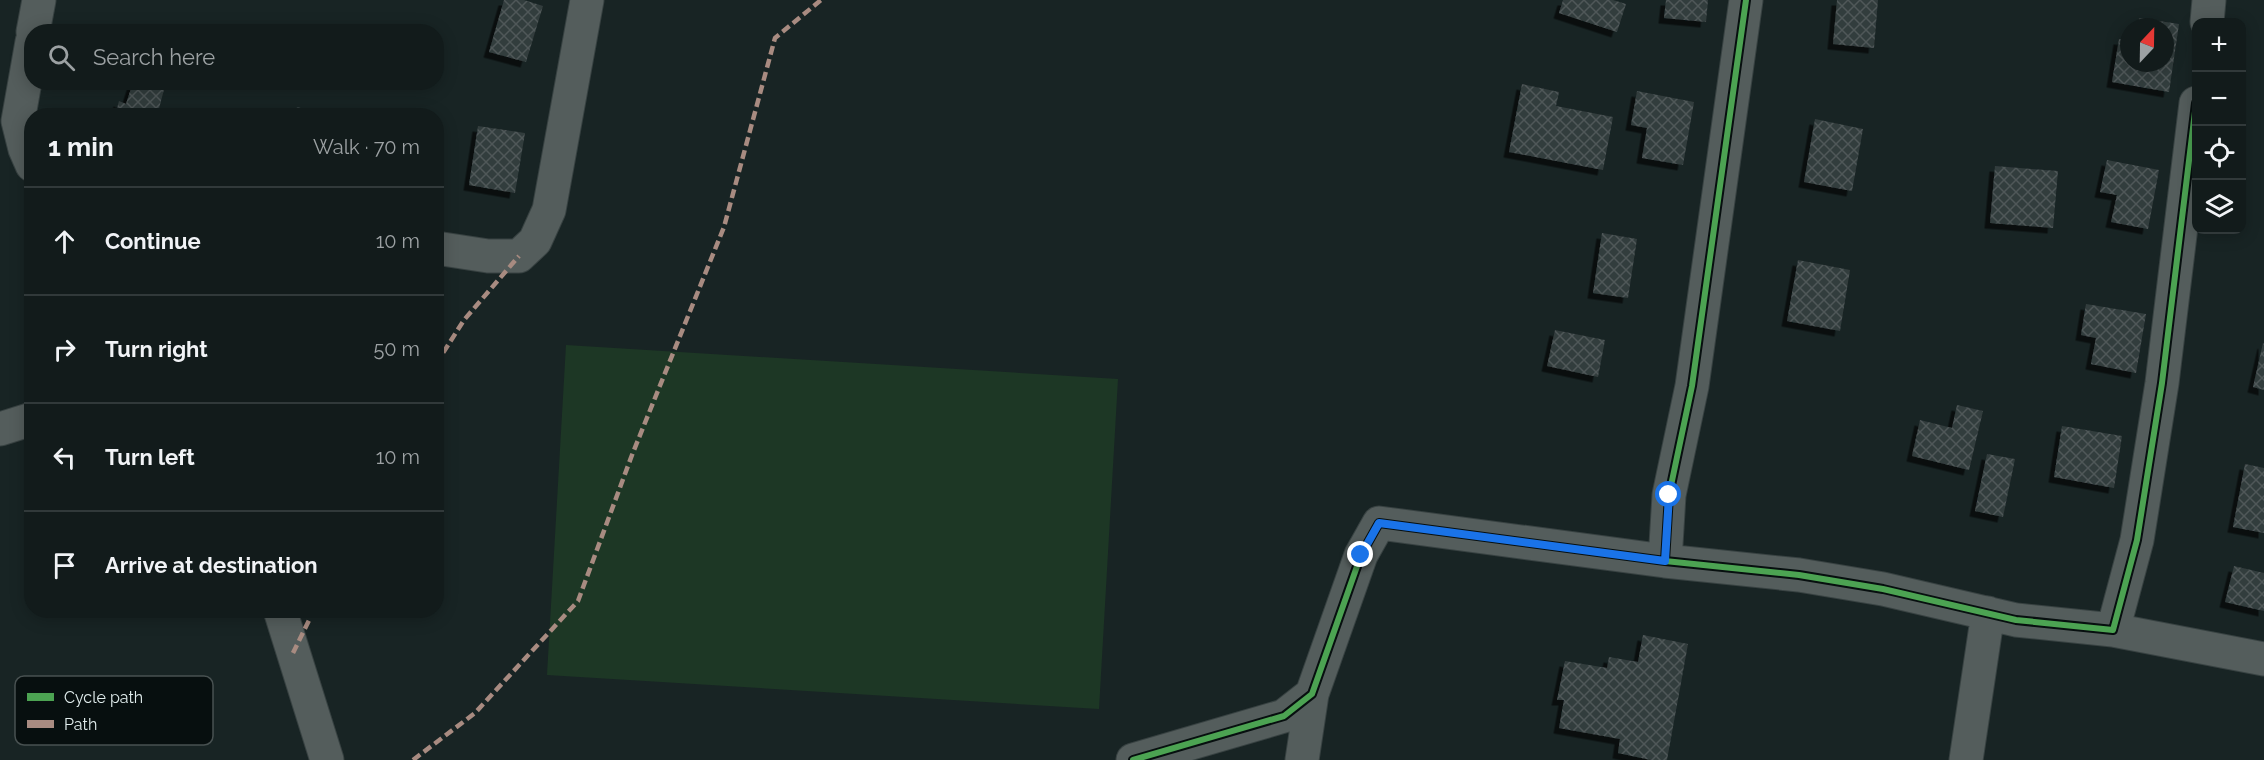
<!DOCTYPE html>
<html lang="en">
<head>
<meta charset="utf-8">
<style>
  :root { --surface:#121b1b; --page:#1b2424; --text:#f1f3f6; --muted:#9ca1a3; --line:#31393a }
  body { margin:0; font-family:Raleway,sans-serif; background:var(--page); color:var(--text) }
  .controls { position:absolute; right:18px; top:18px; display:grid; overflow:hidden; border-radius:12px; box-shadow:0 3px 15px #0003 }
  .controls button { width:54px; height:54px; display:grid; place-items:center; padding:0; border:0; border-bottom:2px solid var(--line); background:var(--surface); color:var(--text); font:30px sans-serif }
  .compass { position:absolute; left:2120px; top:18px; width:54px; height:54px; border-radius:50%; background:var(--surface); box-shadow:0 3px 15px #0003; rotate:22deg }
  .stop { position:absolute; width:18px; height:18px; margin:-14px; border:4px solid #1a73e8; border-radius:50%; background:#fff }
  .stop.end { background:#1a73e8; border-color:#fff; box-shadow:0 2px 6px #0008 }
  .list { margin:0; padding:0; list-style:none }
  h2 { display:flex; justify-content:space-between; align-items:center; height:78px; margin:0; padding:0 24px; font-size:26px }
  h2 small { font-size:20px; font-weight:400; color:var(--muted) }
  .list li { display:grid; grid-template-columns:39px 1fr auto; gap:18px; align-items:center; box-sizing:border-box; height:108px; padding:0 24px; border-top:2px solid var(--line) }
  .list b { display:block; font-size:22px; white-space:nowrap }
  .list em { font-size:20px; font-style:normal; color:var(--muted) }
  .icon { flex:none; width:33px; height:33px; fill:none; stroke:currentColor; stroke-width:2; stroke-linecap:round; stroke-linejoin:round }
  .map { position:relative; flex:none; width:2264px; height:760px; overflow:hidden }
  .search { position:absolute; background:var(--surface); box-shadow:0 3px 15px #0003; left:24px; top:24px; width:420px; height:66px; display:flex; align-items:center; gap:15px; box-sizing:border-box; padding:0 21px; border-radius:24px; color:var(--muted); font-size:22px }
  .panel { position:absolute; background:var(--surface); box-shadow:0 3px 15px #0003; left:24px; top:108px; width:420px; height:510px; border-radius:24px }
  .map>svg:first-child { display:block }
  .pitch { fill:#1d3725 }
  .building { fill:url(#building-cross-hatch); filter:url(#shadow) }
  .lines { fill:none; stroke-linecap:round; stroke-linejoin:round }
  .street-casing { stroke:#384242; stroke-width:35 }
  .street { stroke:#545d5c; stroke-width:33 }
  .quiet { stroke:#a88b81; stroke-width:4.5; stroke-dasharray:9 4.5; stroke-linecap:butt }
  .cycleway-casing { stroke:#070f0f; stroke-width:10 }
  .cycleway { stroke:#4ca352; stroke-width:6 }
  .route { stroke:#1a73e8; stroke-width:8 }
  .key { fill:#070f0f; stroke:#485151; stroke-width:1.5 }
  .key-label { font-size:16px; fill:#e0ecec }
</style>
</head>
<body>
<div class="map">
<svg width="2264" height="760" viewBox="0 0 2264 760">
  <defs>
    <pattern id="building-cross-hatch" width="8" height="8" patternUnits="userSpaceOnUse" patternTransform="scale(1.5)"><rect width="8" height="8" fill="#333c3d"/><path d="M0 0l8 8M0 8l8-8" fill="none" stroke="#505859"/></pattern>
    <filter id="shadow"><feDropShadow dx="-5.5" dy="5.5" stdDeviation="0" flood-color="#0009"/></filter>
  </defs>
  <rect width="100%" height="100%" fill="#182424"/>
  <path class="pitch" d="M566,345L1118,379L1099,709L547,675Z"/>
  <path class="building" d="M504,0H524L543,6L526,62L489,52Z
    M1563,0H1613L1626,4L1617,32L1559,13Z
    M1666,0H1708L1706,22L1664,18Z
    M1837,0H1878L1874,48L1833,44Z
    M2139,18L2179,24L2169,92L2112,82L2119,39L2129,40V63H2165V27H2138Z
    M133,82H166L157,116H115L119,101L126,104Z
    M1522,84L1559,92L1556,106L1613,117L1603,170L1509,152Z
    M1637,91L1694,102L1683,165L1642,158L1647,128L1631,125Z
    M297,107L324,115L323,116H294Z
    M1815,119L1863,129L1852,191L1804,182Z
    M478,126L525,133L515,193L469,185Z
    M2107,160L2159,170L2148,229L2111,222L2117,195L2100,192Z
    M1995,166L2058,171L2053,228L1990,223Z
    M1602,233L1637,239L1628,298L1593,293Z
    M1798,260L1850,270L1840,331L1787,321Z
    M2086,304L2146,314L2136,373L2091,364L2096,338L2081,335Z
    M1555,330L1605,340L1598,377L1547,366Z
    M2263,343L2264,344V390L2253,387Z
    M1957,405L1983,411L1969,470L1912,456L1920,420L1952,428Z
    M2062,426L2122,436L2114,488L2054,477Z
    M1987,454L2015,459L2003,517L1975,511Z
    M2245,464L2264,468V533L2233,527Z
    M2234,566L2264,573V611L2225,602Z
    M1643,635L1688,644L1667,760H1651L1618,753L1620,739L1559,728L1564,700H1557L1565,661L1607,668L1609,657L1638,662Z"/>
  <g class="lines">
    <defs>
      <path id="street" d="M1746,0L1692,386L1669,495L1665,561L1799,575L1883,589L2016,620L2113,630L2137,540L2162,383L2196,103
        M2207,22L2209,0
        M33,32L39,0
        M32,42L18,121L25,149L32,165
        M436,248L488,256H519L535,241L549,210L587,0
        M0,429L32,419
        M280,610L327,760
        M2113,630L2264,659
        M1133,760L1284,716L1312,694L1361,555L1379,523L1665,561
        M1302,760L1312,694
        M1966,760L1988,613"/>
    </defs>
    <use href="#street" class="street-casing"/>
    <use href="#street" class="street"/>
    <path class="quiet" d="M436,364L464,320L519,256
      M293,653L314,610
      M413,760L475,713L578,601L632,455L724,227L775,38L821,0"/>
    <defs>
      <path id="cycleway" d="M1746,0L1692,386L1669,495L1665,561L1799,575L1883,589L2016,620L2113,630L2137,540L2162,383L2196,103
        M1133,760L1284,716L1312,694L1361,555L1379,523L1665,561"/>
    </defs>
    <use href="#cycleway" class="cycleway-casing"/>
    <use href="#cycleway" class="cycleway"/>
  </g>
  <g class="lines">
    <path class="route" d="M1361,555L1379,523L1665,561L1669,495"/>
  </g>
  <rect x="15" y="676" width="198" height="69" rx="9" class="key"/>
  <rect x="27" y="693" width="27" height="8" fill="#4ca352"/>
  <rect x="27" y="720" width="27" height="8" fill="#a88b81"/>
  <g class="key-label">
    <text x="64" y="703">Cycle path</text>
    <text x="64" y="730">Path</text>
  </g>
</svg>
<div class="controls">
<button>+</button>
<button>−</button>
<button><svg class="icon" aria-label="locate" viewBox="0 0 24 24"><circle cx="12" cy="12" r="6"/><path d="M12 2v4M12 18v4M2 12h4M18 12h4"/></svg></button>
<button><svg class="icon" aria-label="layers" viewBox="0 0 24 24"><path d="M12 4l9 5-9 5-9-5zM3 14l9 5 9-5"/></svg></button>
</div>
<svg class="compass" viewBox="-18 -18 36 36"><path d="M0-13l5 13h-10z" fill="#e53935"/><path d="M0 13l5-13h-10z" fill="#9ca1a3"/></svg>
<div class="stop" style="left:1669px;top:495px"></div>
<div class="stop end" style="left:1361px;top:555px"></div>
<div class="search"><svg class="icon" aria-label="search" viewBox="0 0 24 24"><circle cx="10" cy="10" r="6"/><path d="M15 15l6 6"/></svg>Search here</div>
<section class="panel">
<h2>1 min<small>Walk · 70 m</small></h2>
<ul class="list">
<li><svg class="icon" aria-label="ahead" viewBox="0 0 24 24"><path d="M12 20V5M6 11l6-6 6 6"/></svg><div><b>Continue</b></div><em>10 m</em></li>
<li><svg class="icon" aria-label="right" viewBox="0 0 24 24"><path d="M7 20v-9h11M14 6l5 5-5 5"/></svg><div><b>Turn right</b></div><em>50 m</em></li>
<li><svg class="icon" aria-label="left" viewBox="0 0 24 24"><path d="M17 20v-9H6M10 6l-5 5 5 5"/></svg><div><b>Turn left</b></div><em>10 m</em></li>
<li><svg class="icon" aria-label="arrive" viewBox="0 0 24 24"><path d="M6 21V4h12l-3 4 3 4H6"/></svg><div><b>Arrive at destination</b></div></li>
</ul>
</section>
</div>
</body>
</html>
